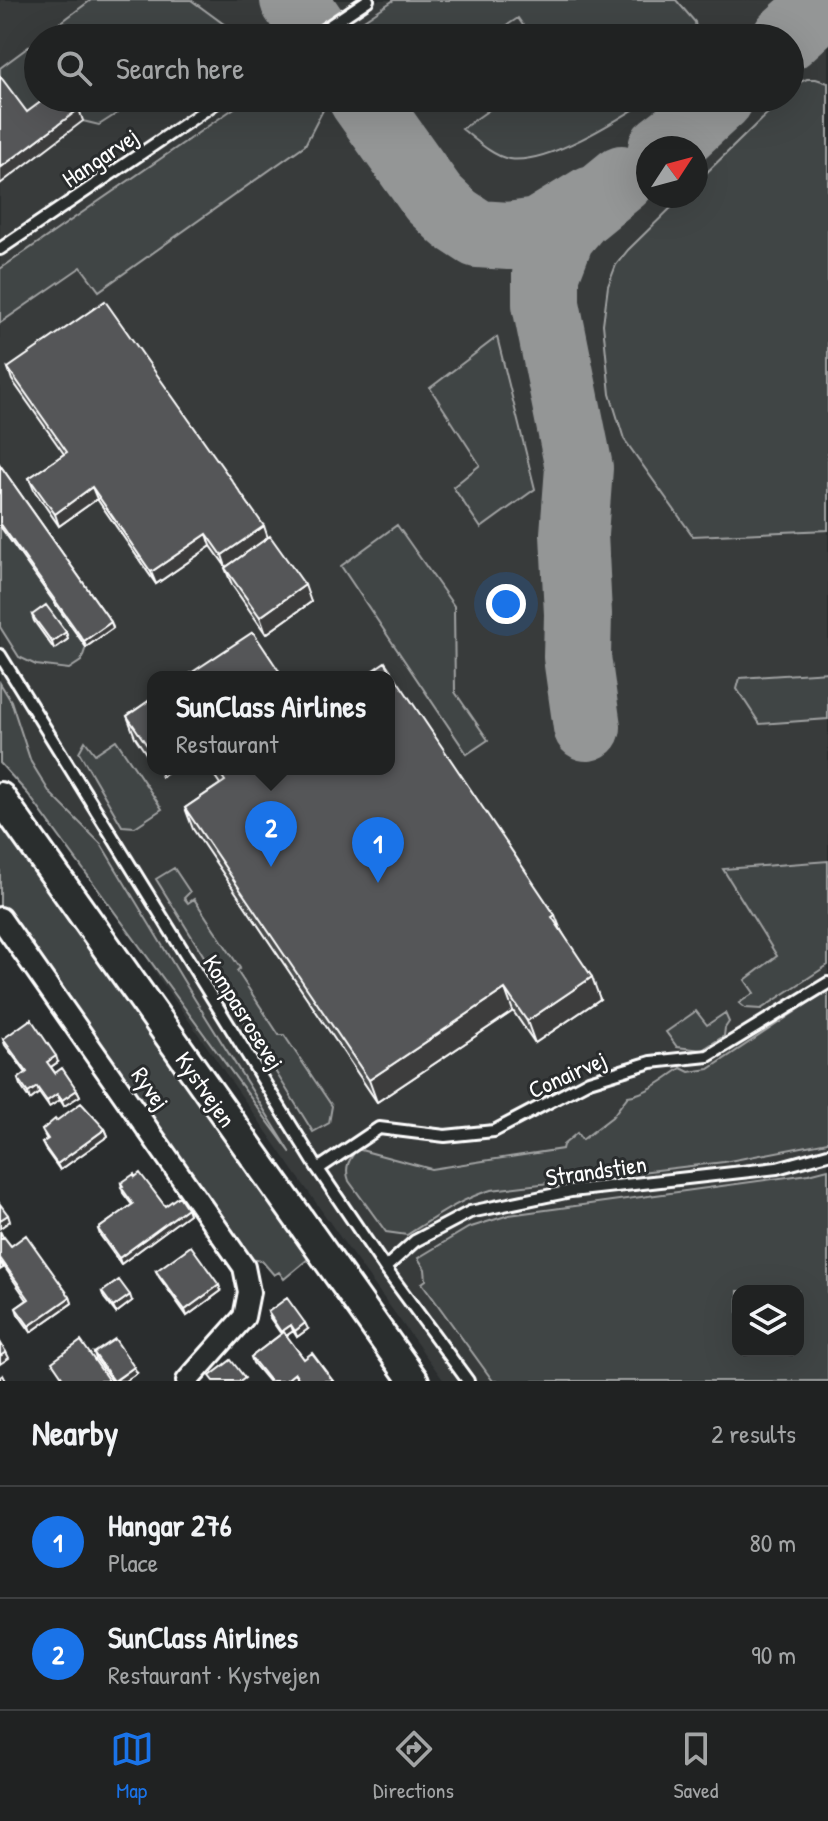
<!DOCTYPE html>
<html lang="en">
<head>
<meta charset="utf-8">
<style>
  :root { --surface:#202222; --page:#282a2a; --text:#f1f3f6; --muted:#a2a4a5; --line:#3d3f40; --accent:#1a73e8 }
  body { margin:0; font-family:"Patrick Hand",sans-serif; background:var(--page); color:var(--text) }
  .controls { position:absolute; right:24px; bottom:24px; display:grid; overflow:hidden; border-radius:16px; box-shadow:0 8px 32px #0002 }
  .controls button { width:72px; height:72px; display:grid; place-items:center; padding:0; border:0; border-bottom:2px solid var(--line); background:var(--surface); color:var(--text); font:40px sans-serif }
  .compass { position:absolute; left:636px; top:136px; width:72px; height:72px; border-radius:50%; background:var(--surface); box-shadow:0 8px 32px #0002; rotate:54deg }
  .you { position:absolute; left:506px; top:604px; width:28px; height:28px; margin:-20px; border:6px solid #fff; border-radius:50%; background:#1a73e8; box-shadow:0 0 0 12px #1a73e833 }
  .badge { display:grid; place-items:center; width:52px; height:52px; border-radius:50%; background:var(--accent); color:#fff; font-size:26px; font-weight:700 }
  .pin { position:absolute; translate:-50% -66px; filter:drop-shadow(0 2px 4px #0008) }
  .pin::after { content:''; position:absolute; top:42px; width:28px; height:24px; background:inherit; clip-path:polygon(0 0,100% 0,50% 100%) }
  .popup { position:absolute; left:147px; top:671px; width:248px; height:104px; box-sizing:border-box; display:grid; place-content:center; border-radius:16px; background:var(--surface); filter:drop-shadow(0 2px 6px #0005); font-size:26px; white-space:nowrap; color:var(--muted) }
  .popup b { font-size:30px; color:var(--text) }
  .popup::after { content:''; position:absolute; left:50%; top:100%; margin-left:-16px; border:16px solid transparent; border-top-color:var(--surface) }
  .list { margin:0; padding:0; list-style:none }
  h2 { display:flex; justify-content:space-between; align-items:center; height:104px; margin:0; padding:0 32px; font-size:34px }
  h2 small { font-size:26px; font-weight:400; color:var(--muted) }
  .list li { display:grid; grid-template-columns:52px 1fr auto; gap:24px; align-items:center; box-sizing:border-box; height:112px; padding:0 32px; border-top:2px solid var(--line) }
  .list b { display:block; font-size:30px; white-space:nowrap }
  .list p { margin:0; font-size:26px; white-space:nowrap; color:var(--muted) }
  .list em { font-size:26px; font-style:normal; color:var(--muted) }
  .icon { flex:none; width:44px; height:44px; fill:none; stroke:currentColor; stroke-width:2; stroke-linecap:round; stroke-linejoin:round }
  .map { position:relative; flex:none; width:828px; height:1381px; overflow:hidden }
  .search { position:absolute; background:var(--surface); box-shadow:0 8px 32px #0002; left:24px; right:24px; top:24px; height:88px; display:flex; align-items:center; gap:20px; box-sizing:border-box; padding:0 28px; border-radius:44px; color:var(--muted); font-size:30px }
  .sheet { height:328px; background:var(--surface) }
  nav { display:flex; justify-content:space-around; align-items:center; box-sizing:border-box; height:112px; border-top:2px solid var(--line); background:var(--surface); font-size:22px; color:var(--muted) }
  nav a { display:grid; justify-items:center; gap:4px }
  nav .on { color:var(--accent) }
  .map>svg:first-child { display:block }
  .built { fill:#373a3b; fill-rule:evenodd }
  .green { fill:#414445; stroke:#a0a2a2; stroke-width:2; fill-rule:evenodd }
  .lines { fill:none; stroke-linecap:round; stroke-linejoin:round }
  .taxiway { stroke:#949696; stroke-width:68 }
  .lane-casing { stroke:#fff; stroke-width:16 }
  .street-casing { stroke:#fff; stroke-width:26 }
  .secondary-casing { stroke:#fff; stroke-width:34 }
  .lane { stroke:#2a2d2e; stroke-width:10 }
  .street { stroke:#2a2d2e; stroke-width:20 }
  .secondary { stroke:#2a2d2e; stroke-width:28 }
  .wall { fill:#494b4c; stroke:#fff; stroke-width:2 }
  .shaded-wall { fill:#3c3d3e; stroke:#fff; stroke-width:2 }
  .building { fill:#555758; stroke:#fff; stroke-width:2 }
  .labels { text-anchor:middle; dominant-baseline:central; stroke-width:6; stroke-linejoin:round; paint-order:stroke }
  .street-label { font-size:24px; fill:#fff; stroke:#2a2d2e }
</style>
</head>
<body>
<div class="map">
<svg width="828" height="1381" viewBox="0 0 828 1381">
  <rect width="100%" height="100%" fill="#2a2d2e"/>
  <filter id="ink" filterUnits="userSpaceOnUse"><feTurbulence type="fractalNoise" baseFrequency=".0125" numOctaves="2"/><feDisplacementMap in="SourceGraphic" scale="16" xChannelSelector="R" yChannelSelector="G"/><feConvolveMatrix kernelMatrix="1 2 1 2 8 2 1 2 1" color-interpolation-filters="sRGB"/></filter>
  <g filter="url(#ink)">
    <path class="built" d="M0,0H828V1381H444L349,1250L159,978L0,722ZM38,38H790V98H38ZM648,148H696V196H648ZM153,677H389V769H153ZM738,1291H798V1351H738Z"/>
    <path class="green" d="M91,0H191L225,25L221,38H40Z
      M394,0H676L695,22L697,38H532L518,18L488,38H377L364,20Z
      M38,40V98H141L99,125L83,121L66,99L31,124L0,82V68Z
      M807,79H816L828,83V530L693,536L624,439L610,394L603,324L608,286L616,265L628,250L683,196H696V183L783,98H790V91L800,82Z
      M249,98H317L324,108L305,145L99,291L81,267L0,323V269Z
      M506,98H652C619,119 548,165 509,159C492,156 475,139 462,129Z
      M497,337L535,489L481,528L453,487L480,465L430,388Z
      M397,525L454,606L455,692L488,740L467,754L341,566Z
      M0,526L86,647L81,661L69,669L36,665L19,657L0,627Z
      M828,672V719L760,724L737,689L740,678Z
      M0,683L11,701L31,762L50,793L101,844L194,998L291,1153L28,794L0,763Z
      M116,740L162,809L135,827L122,826L79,752L85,741L95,754Z
      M0,817L308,1259L284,1279L279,1272L274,1275L262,1261L250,1259L0,906Z
      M828,861V965L761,1009L745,1008L739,1003L754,993L745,980L777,956L723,869Z
      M174,868L190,892L184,898L188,903L194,899L240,968L237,971L279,1035H284L332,1106L329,1123L313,1132L156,879Z
      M828,990V1142L724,1162L491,1190C460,1199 434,1218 407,1235L386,1232L349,1181C344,1167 349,1160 357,1149L431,1169L562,1149L563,1145L577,1133L582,1140L612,1117L628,1096C648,1093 665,1079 681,1068L689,1072L709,1069Z
      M696,1011L707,1025L725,1013L729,1022L725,1028L724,1036L702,1050L677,1047L666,1032Z
      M828,1169V1381H493L422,1283L426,1280L425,1269L418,1258L468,1228L509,1215L809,1174ZM738,1291H798V1351H738Z"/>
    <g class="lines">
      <path class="taxiway" d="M294,0L320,38
        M786,38L828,0
        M362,98L433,198L455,219L478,234L509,236L538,232L592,199
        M662,148L684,131L720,98
        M587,727L577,657L578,614L574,534L579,468L546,304V274L561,235L578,215L622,179"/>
      <defs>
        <path id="lane" d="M311,38L368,0
          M0,249L223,98
          M0,655L318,1169L385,1268L468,1381
          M318,1169L379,1128L445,1136L494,1131L589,1081L651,1062L708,1056L828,983
          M385,1268L415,1241L470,1212L571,1191L777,1168L828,1154"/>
        <path id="street" d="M0,918L244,1267L249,1292L244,1317L187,1381"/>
        <path id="secondary" d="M0,797L414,1381"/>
      </defs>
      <use href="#lane" class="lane-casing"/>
      <use href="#street" class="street-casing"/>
      <use href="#secondary" class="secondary-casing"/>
      <use href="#lane" class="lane"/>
      <use href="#street" class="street"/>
      <use href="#secondary" class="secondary"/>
    </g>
    <path class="wall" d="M8,368L268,538L311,602L266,634L232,585L225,568L226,567L211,546L156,584L97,499L59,526L34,490L29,478L64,454L12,380Z
      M0,465L111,622L113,628L86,647L0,526Z
      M32,615L66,632L68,639L54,649L34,621Z
      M153,698V764L135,737L127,716Z
      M210,769H240L555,915L561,930L600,999L535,1043L513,1011L377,1102L193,829L185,808L220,784Z
      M3,1039L58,1062L51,1067L55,1073L77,1090L80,1096L64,1106L60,1100L49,1107L39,1093L30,1100L20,1085L18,1079L26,1073L5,1045Z
      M56,1121L105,1129L108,1136L60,1170L45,1149L42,1143L47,1140L42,1130Z
      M121,1183L165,1206L187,1208L189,1214L121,1264L100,1235L98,1229L132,1205L123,1193Z
      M0,1231L3,1237L11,1246L70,1297L72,1303L31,1332L18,1314L16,1308L27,1300L1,1262L3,1268L0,1270Z
      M156,1271L221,1291L187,1316L159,1277Z
      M102,1292L132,1301L116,1313L104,1298Z
      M268,1312L308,1329L297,1337L293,1331L286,1336L304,1359L333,1381H298L297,1379L295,1381H268L253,1363L251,1357L281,1334L270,1318Z
      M94,1353L137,1373L125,1381H112L96,1359Z"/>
    <path class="shaded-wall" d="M79,109L83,121L0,184V168Z
      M92,487L97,499L59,526L55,514Z
      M264,526L268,538L226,567L222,555Z
      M207,534L211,546L156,584L151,572Z
      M305,585L311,602L266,634L260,617Z
      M111,622L113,628L86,647L84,641Z
      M66,632L68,639L54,649L52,642Z
      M279,671L281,677H271Z
      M159,769H174L162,777Z
      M592,977L600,999L535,1043L527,1021Z
      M505,989L513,1011L377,1102L369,1080Z
      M56,1056L58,1062L49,1068L47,1062Z
      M37,1087L39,1093L30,1100L28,1093Z
      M77,1090L80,1096L64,1106L62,1100Z
      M57,1094L60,1100L49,1107L47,1101Z
      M105,1129L108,1136L60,1170L57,1164Z
      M187,1208L189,1214L121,1264L119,1258Z
      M8,1215L10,1221L0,1228V1220Z
      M219,1285L221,1291L187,1316L185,1310Z
      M130,1295L132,1301L116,1313L113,1307Z
      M70,1297L72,1303L31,1332L29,1326Z
      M305,1323L308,1329L297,1337L295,1331Z
      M291,1325L293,1331L283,1338L281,1332Z
      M6,1352L9,1358L0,1364V1356Z
      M134,1367L137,1373L125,1381H115Z
      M295,1373L297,1379L295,1381H285Z
      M3,1375L6,1381H0V1377Z"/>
    <path class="building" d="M0,76L27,112L46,98H70L79,109L0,168Z
      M105,301L264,526L222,555L207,534L151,572L92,487L55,514L29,478L67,452L8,368Z
      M0,465L111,622L84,641L0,523Z
      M270,536L305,585L260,617L225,568Z
      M46,605L66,632L52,642L32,615Z
      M253,632L279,671L271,677H185Z
      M385,662L555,915L552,917L592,977L527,1021L505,989L369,1080L185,808L225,781L217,769H389V677H363Z
      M153,698V754L127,716Z
      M31,1019L56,1056L47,1062L55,1073L62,1068L77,1090L62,1100L57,1094L47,1101L37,1087L28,1093L18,1079L27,1072L3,1039Z
      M81,1103L105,1129L57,1164L42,1143L48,1139L42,1130L55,1119L56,1121Z
      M140,1173L165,1206L179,1196L187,1208L119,1258L98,1229L133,1204L121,1187L123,1186L121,1183L134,1174L135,1177Z
      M0,1204L8,1215L0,1220Z
      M26,1235L70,1297L29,1326L16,1308L29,1299L0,1258V1240L4,1237L11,1246Z
      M191,1246L219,1285L185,1310L156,1271Z
      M119,1280L130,1295L113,1307L102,1292Z
      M287,1298L305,1323L295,1331L291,1325L281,1332L268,1312Z
      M284,1332L304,1359L312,1353L333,1381H300L295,1373L285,1381H270L251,1357Z
      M115,1339L134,1367L114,1381L94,1353Z
      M81,1341L109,1381H65L52,1362Z
      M0,1342L6,1352L0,1356Z
      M231,1360L245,1378L241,1381H214L210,1376Z"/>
  </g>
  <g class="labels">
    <g class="street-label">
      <text transform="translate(100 157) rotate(-34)">Hangarvej</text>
      <text transform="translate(244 1012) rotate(58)">Kompasrosevej</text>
      <text transform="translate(567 1074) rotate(-24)">Conairvej</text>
      <text transform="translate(151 1088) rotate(55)">Ryvej</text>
      <text transform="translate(206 1089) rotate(55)">Kystvejen</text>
      <text transform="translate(596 1170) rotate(-8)">Strandstien</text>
    </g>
  </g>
</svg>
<div class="controls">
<button><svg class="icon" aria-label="layers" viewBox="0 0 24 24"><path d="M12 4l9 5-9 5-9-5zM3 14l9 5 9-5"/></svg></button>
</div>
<svg class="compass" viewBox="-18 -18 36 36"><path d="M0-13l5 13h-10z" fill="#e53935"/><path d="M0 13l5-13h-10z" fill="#a2a4a5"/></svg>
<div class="you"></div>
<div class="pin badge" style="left:378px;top:883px">1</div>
<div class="pin badge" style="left:271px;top:867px">2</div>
<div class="popup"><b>SunClass Airlines</b>Restaurant</div>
<div class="search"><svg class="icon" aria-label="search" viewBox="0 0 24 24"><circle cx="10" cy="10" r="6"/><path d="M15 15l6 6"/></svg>Search here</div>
</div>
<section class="sheet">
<h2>Nearby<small>2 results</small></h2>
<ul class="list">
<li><span class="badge">1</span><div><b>Hangar 276</b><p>Place</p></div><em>80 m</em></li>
<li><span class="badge">2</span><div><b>SunClass Airlines</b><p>Restaurant · Kystvejen</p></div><em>90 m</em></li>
</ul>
</section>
<nav>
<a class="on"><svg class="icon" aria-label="map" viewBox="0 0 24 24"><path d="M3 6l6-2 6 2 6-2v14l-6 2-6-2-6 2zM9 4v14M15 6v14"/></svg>Map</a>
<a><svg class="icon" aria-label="directions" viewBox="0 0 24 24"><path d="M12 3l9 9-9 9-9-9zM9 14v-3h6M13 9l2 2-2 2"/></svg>Directions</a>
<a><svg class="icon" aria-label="saved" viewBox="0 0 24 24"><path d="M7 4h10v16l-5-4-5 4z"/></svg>Saved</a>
</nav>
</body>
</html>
